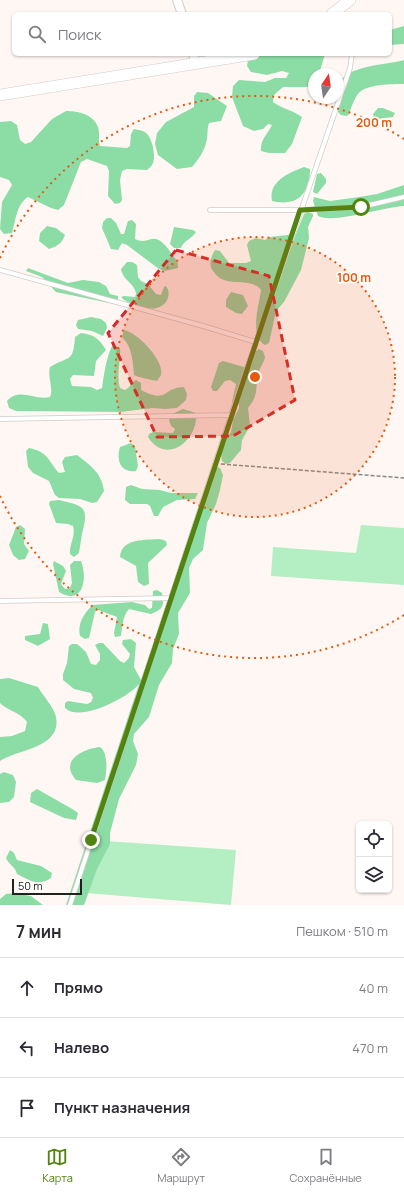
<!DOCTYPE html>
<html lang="ru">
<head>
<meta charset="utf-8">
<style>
  :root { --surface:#fff; --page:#f7f7f7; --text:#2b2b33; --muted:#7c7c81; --line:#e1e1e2; --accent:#528210 }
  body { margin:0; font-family:Manrope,sans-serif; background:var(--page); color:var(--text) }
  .controls { position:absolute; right:12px; bottom:12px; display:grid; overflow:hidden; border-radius:6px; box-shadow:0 1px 3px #0004 }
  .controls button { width:36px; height:36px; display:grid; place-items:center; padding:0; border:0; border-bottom:1px solid var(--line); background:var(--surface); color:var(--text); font:20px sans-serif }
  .compass { position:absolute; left:308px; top:68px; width:36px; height:36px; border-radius:50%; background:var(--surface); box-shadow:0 1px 3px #0004; rotate:13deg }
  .scale { position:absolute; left:12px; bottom:10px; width:70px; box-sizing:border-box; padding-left:4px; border:2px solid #232120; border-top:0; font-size:11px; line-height:14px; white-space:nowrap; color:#232120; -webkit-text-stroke:3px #fff; paint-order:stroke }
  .stop { position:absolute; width:12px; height:12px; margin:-9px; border:3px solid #528210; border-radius:50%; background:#fff }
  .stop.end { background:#528210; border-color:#fff; box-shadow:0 1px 4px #0008 }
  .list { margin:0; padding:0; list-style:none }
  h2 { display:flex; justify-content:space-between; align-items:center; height:52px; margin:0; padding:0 16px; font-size:17px }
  h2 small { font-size:13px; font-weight:400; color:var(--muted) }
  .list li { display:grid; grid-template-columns:26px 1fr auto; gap:12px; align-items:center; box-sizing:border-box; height:60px; padding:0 16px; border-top:1px solid var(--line) }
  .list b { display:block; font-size:15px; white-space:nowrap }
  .list em { font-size:13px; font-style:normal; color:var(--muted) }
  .icon { flex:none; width:22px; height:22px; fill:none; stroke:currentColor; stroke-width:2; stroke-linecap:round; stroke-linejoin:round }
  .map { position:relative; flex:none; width:404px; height:905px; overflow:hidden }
  .search { position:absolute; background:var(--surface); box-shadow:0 1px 3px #0004; left:12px; right:12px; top:12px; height:44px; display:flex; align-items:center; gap:10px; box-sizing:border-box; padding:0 14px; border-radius:6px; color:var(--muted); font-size:15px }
  .sheet { height:232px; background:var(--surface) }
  nav { display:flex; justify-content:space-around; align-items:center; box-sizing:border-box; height:56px; border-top:1px solid var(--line); background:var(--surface); font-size:11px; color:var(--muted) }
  nav a { display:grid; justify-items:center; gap:2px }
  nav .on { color:var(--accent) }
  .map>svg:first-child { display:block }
  .green { fill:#b4efc4 }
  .forest { fill:#8cdda5 }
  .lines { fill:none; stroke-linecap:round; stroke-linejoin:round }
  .lane-casing { stroke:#d2ccc9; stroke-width:5.5 }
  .street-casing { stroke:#d2ccc9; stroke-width:10 }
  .secondary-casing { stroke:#d2ccc9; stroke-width:12 }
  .path { stroke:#8c8886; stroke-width:1.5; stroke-dasharray:4 2; stroke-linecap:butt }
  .lane { stroke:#fff; stroke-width:4 }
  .street { stroke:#fff; stroke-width:8 }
  .secondary { stroke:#fff; stroke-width:11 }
  .route { stroke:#528210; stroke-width:5 }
  .marked { fill:#d62828; fill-opacity:0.2; stroke:#d62828; stroke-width:3; stroke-dasharray:8 5; stroke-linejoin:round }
  .ring { fill:none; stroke:#e8590c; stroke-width:2; stroke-dasharray:2 4 }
  .centre { fill:#e8590c; stroke:#fff; stroke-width:2 }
  .ring-label { font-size:12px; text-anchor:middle; font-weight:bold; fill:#e8590c; stroke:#fff; stroke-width:3; stroke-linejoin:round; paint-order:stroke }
</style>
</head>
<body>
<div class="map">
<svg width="404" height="905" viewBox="0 0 404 905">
  <rect width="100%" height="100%" fill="#fef7f4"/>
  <path class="green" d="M361,525L404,528V585L271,576L273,547L356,553Z
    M91,840L236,850L231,905L74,892Z"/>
  <path class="forest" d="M404,26V44L390,45V30Z
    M265,54H325L319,74H314V85L312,87H283L274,95L273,102C282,109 293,110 302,117L292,144L285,153H269L261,151C260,139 268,134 272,125L268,124L263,129L254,131L243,126L232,97L233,86L239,80L265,82L275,78H286L289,73L282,71L267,75L251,72L247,66L248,60Z
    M404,60V84C393,84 365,84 358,94C354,99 351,108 349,114L347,116L341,115L338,112C338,103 337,92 339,84C346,65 387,65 404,60Z
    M197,92L208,93L227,106L221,121L209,123C207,128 208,133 207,139C205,150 199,159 192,167L177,169L158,155L155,144L157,133L166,122L194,107V96Z
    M378,108H383L395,113L393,117L377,119L374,118L373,114Z
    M66,111C78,111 93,114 98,127C100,133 98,140 100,146L127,148L130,146L131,134L134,129C138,130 143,130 146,133C152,137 156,156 153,163C152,166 149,168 147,170L127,169L122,171L120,180L122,200L120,203L115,204L108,196L109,171L107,166L87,159L81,162L64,205L58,210L51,208L28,197C16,205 16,220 12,233L4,234L0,229L2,202L12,185L9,180L0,177V122L11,121L17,125L20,140L25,144L31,142L52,119Z
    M304,167L310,169C310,194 297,207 272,201C268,181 289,173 304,167Z
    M321,173L326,179V183L317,194L313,192L317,174Z
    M404,185V206C382,207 335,224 318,216L313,201L314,197L330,201L359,197L377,194Z
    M308,212L313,214V216L308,227L309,238L301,270L284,302L276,311L269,343L265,345C249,336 259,305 261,290C260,289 259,287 257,286C242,278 224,288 213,271C208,264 211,257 215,250L220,251L229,263H246L251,261L247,245L249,241L256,238L265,240L270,237L296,234L304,214Z
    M107,218H111L116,223L121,234H124L128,221L132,220L136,224L135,239C152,247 152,226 172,254C176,260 178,261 178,268L165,271L159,269L127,245L122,243L118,250L111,249L102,228L103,222Z
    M47,226L56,228L65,235C62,243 58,246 49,249L39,241L40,233Z
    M174,227L193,230L196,232C192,239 184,240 181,248H174L170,244Z
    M127,262H132L137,265L138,277L141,281L148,284L156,294L161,295L164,287L166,286C169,290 169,294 168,298C161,316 136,307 124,300L121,297L124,296L135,297L136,294C135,283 123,281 121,269Z
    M28,268L68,283L83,280L99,282L106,286L110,294L118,296V299L116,303L114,304L56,292L42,277L26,271Z
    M231,292L243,295L248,306L242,314L236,313L226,307V300Z
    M91,317L101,319L106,323L107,328L103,336L92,331L78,329L76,325L78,320Z
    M124,330C137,332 165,361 161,375C160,377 158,379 157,381C152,380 137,377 134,375C133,362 132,346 122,337Z
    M81,333C94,335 99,338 106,350L96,361L94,376L73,375L70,379L72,386L91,387L97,390L102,388C104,374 106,359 112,346H116L120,348C121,362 116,374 120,388L125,390C131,387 131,382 136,380L141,383V390C169,404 161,388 184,387L187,394L186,400L177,408L165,409L153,408L120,412L16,411L9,408L7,401C20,387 34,401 50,397C54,388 47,377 50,367C70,355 73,363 75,337Z
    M259,349L263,351L265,357C264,363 259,368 258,375C255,390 259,394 248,408L250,426L242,440L241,450L230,463L226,464L222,461L219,442L228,437L231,432L233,420L239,408V404L232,402L236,384L230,380L225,381L217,391H213L211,387L219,363L223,361L244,367L251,366L256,351Z
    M183,409L196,413C199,440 166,466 148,437L149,434L153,432L173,433L175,429L171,426L169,420L172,414Z
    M131,443L135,446L138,466L136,471C120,473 116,460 120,447Z
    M29,448C49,452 48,461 59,473L65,472L62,462L65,457L77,455C90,465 102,473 104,491L97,502L92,503L80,499L59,498L55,495L49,481L33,473L28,467L26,451Z
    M215,466L220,468L223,475L220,490L216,504L207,523L203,550L193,559L189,568L190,593L178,613L179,634L173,649L172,663L159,685L149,717L134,734L133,741L138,754L136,765L119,799L110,833V844L97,869L84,905H66L139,684C129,697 80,723 65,708V703L68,701L87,704L91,702L93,698L91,693L74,689L63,680V674L67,663L69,646L72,644H77L86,652L91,664L96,665L100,660V654L95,645L99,643H103L120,661L124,663L129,658L130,654L122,644L123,640L131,639L136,643L134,667L141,680L212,467Z
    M131,485L142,489L160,490L171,493H198L195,499L177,500L163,507L158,516H154L150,506L147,504H130L125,500L126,487Z
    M59,500C85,506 89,507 82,534C81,540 80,547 79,553L74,557L70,554C69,544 76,537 73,526L68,524L56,523L49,504L50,501Z
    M20,525L25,529L24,544L29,551L25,559L19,560L13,555L9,545L16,527Z
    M160,539L166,541L167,545L148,563L149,584L144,586L138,582L136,566L120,557C121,538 146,540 160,539Z
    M54,561L63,566L66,571L61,584L65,589L70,588L72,583L70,565L74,561H81C88,579 83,606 59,592L53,564Z
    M157,590L162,593C164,606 164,609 151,614L129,609C123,615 122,627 121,636L115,637L114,633L117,617L98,610L95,612L89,638L85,639L80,636C77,625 84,612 93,605L132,602L145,605L149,609L152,608L153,591Z
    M43,623L48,624L50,639L38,646L25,640V636L40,634Z
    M9,678L38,687C43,696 54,707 56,717C62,748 18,749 0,761V737L12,736L25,731L27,722C20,712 8,711 0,703V679Z
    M100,747C108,752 107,771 105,780L97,783L76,780C59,761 82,749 100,747Z
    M4,772L13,775L16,782L14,797L9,802L0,803V774Z
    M37,789L74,810L78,813L76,820L64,818L30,802L31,793Z
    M10,850L14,853L17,860L41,866L52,873L51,878C38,887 29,880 17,874C15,866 9,865 6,858Z
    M15,893L31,896L43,905H0V899L6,894Z"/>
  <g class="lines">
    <defs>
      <path id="lane" d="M210,210H300L361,207L404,197
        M0,270L203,326L256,342
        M0,419L231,415L350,68L352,54
        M171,598L231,415
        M0,601L171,598L70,905"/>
      <path id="street" d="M177,0L182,14
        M193,54L196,64"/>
      <path id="secondary" d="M332,14L350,0
        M0,95L254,54"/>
    </defs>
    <use href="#lane" class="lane-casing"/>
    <use href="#street" class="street-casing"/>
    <use href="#secondary" class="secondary-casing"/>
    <path class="path" d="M221,464L404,478"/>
    <use href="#lane" class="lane"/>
    <use href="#street" class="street"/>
    <use href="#secondary" class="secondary"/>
  </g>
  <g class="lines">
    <path class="route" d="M91,840L300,210L361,207"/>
  </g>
  <path class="marked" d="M176,250L269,276L295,400L233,436L157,437L108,333Z"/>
  <circle cx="255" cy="377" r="140" fill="#e8590c" fill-opacity=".12"/>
  <g class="ring">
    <circle cx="255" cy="377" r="140"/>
    <path d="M404 615A281 281 0 0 1 0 496M0 258A281 281 0 0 1 404 139"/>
  </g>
  <circle cx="255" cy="377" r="6" class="centre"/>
  <g class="ring-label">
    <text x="374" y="127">200 m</text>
    <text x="354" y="282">100 m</text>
  </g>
</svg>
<div class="controls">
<button><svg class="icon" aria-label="locate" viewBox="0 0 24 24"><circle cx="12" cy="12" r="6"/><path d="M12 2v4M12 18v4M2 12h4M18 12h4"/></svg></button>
<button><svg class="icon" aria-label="layers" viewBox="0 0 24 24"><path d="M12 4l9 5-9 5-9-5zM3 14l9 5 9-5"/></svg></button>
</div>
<svg class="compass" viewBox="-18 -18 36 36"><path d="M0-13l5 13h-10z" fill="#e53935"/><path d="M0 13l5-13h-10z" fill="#7c7c81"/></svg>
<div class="scale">50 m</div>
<div class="stop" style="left:361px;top:207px"></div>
<div class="stop end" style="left:91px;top:840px"></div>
<div class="search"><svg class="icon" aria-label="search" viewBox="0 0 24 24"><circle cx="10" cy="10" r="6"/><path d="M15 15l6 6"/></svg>Поиск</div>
</div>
<section class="sheet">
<h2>7 мин<small>Пешком · 510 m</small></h2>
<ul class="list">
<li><svg class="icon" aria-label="ahead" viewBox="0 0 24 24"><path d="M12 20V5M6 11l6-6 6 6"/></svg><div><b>Прямо</b></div><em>40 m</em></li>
<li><svg class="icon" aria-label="left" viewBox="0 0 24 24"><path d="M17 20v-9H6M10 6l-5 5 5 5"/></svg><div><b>Налево</b></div><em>470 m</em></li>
<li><svg class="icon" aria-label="arrive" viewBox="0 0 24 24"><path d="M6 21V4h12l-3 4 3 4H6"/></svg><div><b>Пункт назначения</b></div></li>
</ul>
</section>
<nav>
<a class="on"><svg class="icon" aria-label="map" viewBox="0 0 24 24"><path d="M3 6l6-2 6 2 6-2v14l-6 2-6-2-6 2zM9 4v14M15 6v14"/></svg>Карта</a>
<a><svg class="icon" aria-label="directions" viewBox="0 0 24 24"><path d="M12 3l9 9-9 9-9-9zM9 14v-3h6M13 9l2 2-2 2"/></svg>Маршрут</a>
<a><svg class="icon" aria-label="saved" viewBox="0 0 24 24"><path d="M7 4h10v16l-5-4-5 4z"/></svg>Сохранённые</a>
</nav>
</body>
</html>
